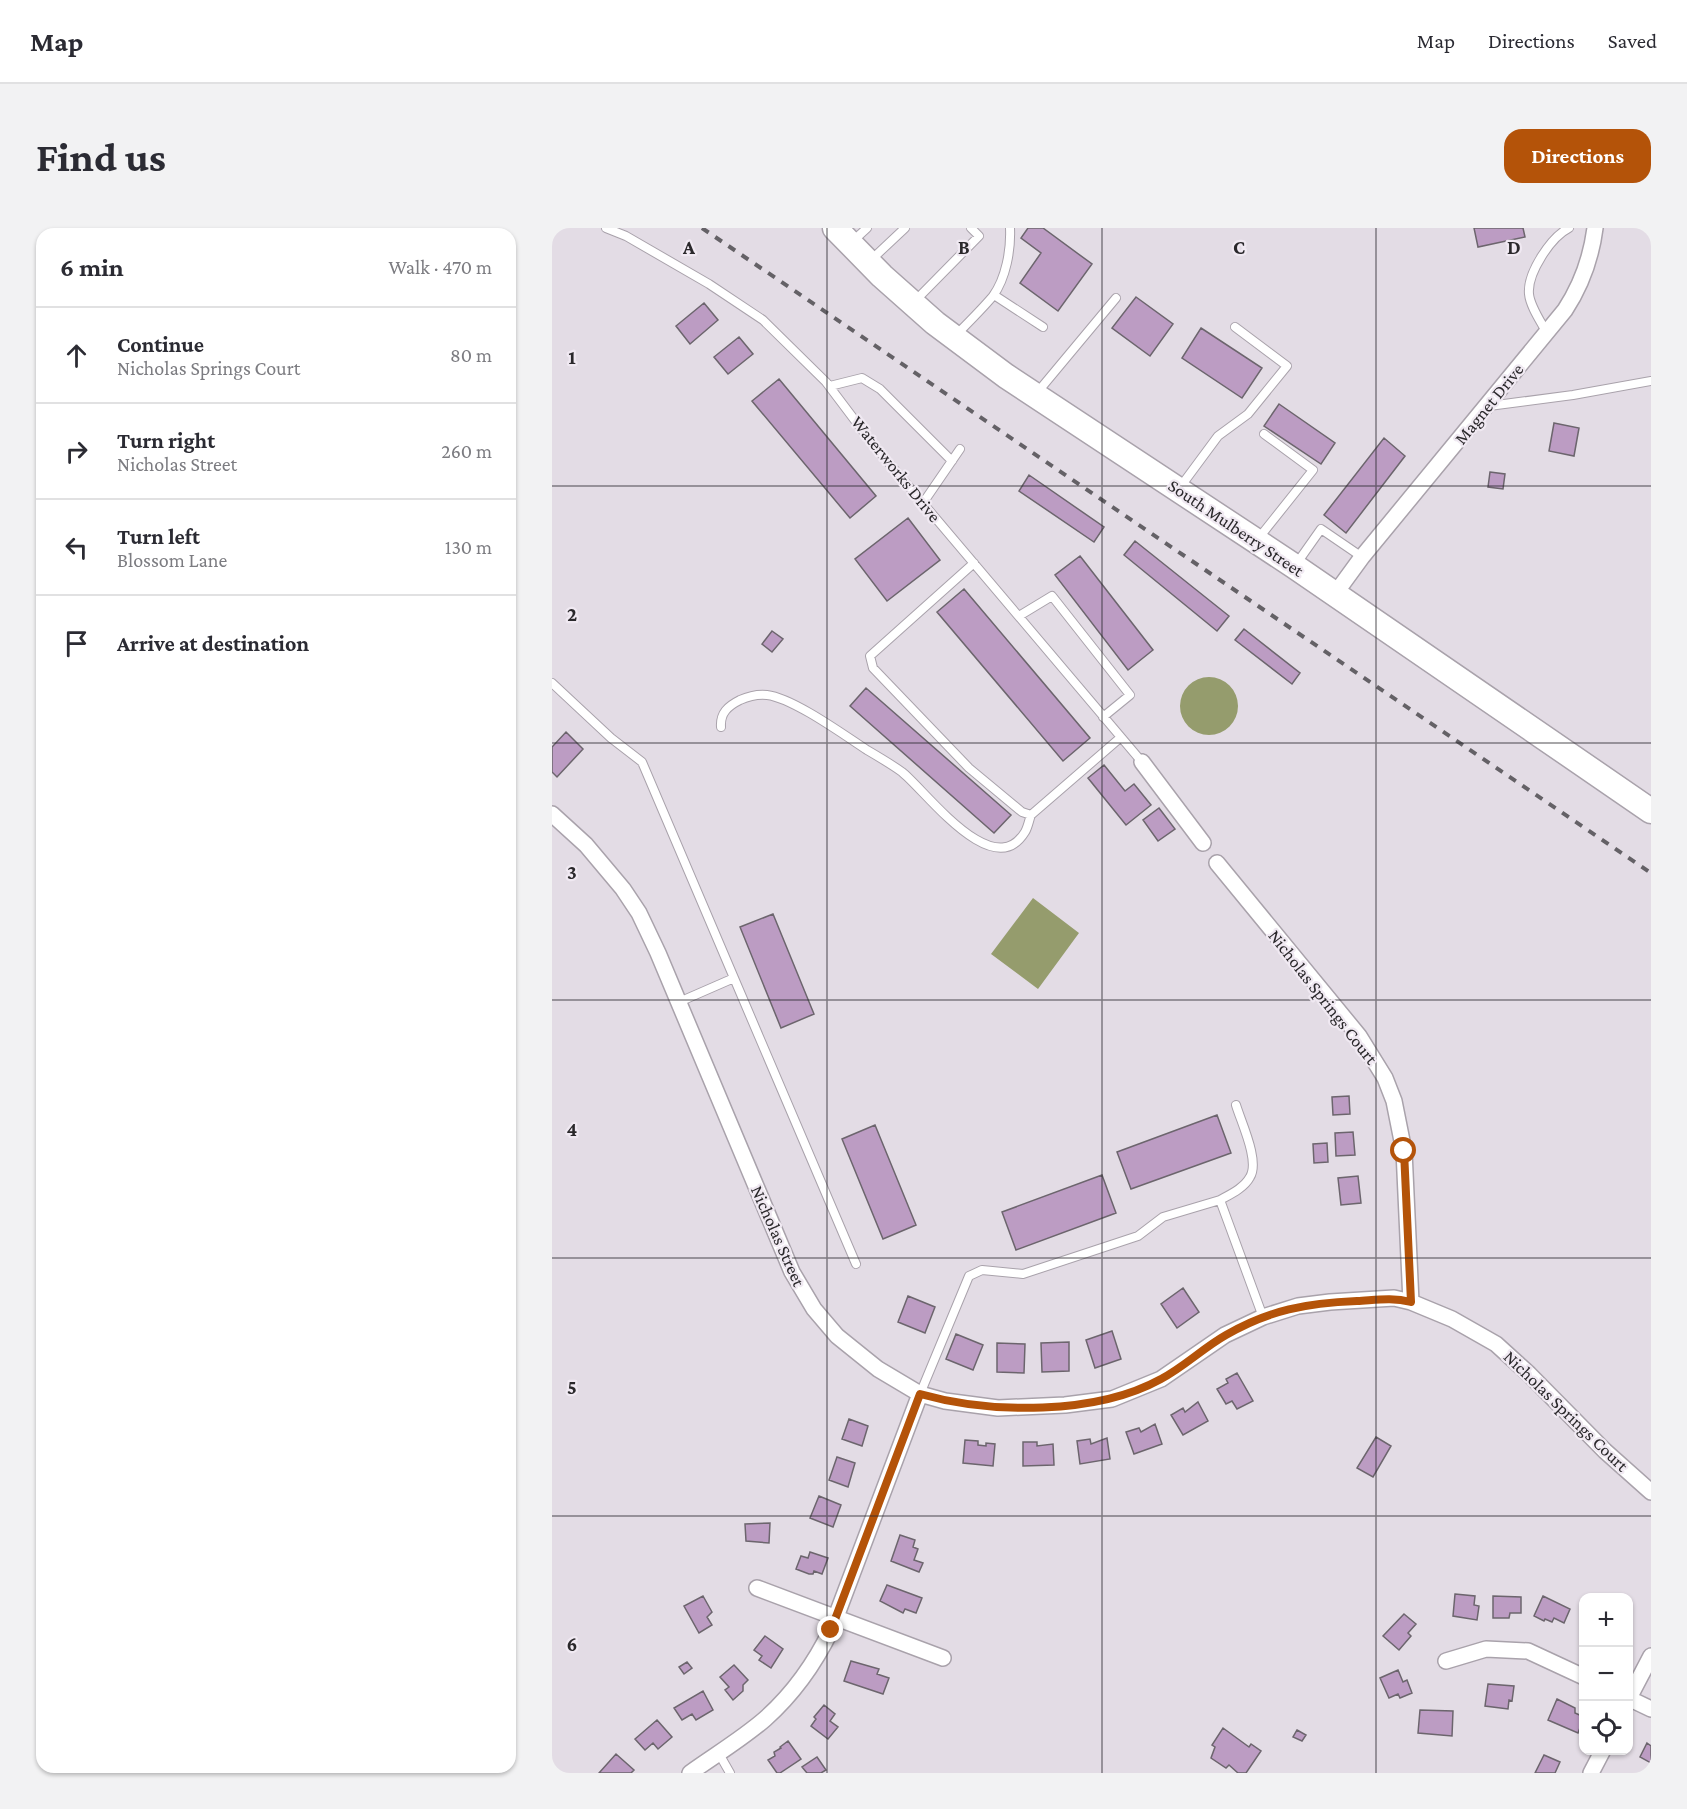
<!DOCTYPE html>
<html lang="en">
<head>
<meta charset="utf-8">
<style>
  :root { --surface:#fff; --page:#f2f2f3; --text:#2b2b33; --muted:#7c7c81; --line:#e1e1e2; --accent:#b45309 }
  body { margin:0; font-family:"Crimson Pro",serif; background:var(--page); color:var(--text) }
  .controls { position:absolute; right:18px; bottom:18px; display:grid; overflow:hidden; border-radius:12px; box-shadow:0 2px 4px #0004 }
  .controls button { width:54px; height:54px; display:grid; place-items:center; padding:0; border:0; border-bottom:2px solid var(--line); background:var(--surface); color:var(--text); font:30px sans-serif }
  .stop { position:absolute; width:18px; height:18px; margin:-14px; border:4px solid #b45309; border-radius:50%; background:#fff }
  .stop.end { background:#b45309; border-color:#fff; box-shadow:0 2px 6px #0008 }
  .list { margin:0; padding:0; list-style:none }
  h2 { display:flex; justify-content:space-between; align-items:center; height:78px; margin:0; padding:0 24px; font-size:26px }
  h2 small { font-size:20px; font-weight:400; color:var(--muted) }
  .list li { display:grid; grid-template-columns:39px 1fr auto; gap:18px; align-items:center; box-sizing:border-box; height:96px; padding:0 24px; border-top:2px solid var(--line) }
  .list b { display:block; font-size:22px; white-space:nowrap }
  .list p { margin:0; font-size:20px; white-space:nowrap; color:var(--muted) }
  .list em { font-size:20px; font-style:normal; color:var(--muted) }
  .icon { flex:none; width:33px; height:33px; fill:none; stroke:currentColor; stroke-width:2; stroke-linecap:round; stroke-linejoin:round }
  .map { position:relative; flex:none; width:1099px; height:1545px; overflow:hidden; border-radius:18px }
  header { display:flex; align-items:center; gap:36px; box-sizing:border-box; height:84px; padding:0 30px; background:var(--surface); border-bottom:2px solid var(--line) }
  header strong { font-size:28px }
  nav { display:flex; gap:33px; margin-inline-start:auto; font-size:21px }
  .intro { display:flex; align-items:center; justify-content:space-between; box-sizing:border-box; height:144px; padding:0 36px }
  h1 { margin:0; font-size:42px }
  .button { padding:15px 27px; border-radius:18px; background:var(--accent); color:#fff; font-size:21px; font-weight:700 }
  main { display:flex; gap:36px; padding:0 36px }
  aside { flex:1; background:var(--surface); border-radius:18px; box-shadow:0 2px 4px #0004 }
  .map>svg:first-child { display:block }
  .water { fill:#959c6d }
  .building { fill:#bc9cc3; stroke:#6c656d; stroke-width:1.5 }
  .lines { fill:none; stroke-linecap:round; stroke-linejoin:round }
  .lane-casing { stroke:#a9a2ab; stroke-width:10 }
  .street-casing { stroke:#a9a2ab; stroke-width:18 }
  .primary-casing { stroke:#a9a2ab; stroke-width:27 }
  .lane { stroke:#fff; stroke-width:8 }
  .street { stroke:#fff; stroke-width:15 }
  .primary { stroke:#fff; stroke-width:24 }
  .rail { stroke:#646166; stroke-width:4; stroke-dasharray:8 8; stroke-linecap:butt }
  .route { stroke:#b45309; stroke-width:8 }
  .grid { fill:none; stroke:#2a282b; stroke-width:1.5; stroke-opacity:0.55 }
  .labels { text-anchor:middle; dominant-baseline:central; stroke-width:4.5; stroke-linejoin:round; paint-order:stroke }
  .street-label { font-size:18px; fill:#2a282b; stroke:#f0e9f2 }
  .grid-label { font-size:20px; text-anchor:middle; font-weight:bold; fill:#2a282b; stroke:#f0e9f2; stroke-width:4.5; stroke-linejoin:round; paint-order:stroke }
</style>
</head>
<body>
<header>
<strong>Map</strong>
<nav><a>Map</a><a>Directions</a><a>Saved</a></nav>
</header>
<div class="intro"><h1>Find us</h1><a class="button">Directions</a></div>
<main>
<aside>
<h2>6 min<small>Walk · 470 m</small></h2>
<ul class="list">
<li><svg class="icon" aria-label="ahead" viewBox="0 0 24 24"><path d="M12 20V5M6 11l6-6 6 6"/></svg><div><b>Continue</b><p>Nicholas Springs Court</p></div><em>80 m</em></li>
<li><svg class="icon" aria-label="right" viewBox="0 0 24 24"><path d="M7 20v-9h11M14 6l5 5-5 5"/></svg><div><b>Turn right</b><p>Nicholas Street</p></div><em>260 m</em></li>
<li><svg class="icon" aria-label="left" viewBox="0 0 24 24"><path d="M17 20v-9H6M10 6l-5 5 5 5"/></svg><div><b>Turn left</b><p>Blossom Lane</p></div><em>130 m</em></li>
<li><svg class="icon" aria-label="arrive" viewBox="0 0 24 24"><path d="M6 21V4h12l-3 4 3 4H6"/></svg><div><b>Arrive at destination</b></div></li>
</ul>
</aside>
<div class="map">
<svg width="1099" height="1545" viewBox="0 0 1099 1545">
  <rect width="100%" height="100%" fill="#e3dce5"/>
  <path class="water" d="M628 478a29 29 0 1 1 58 0a29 29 0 1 1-58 0Z
    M481,670L527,705L486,761L439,726Z"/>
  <path class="building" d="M476,0H491L540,36L506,83L468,55L489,25L469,10Z
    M922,0H971L973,9L926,19Z
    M584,69L621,96L598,128L560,100Z
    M152,75L166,92L138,116L124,98Z
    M649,100L710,140L690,170L630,130Z
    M187,109L201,126L176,146L162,129Z
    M227,151L324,268L298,290L200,173Z
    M727,176L783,215L769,236L712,198Z
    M1002,195L1027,200L1022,228L997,223Z
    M832,210L853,228L794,305L772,287Z
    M938,244L953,246L951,261L936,259Z
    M477,247L552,299L542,314L467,263Z
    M356,290L388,332L335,373L303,331Z
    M583,313L677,388L665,403L572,327Z
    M528,328L601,422L576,442L503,347Z
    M412,361L538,510L511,533L385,384Z
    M692,401L748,445L740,456L683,412Z
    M220,403L231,411L220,424L210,416Z
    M314,460L459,587L442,605L298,478Z
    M14,504L31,521L5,549L0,544V519Z
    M552,537L573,563L582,556L599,577L574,597L536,550Z
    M607,580L623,601L606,613L591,592Z
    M221,686L262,786L229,800L188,699Z
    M797,868L798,886L781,887L780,869Z
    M665,887L679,925L579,961L565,924Z
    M323,897L364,997L331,1011L290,911Z
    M801,904L803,927L784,928L783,905Z
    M775,915L776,934L762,935L761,916Z
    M550,947L564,985L464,1022L450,984Z
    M806,948L809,975L789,977L786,950Z
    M631,1060L647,1084L625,1100L609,1076Z
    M356,1068L383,1079L373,1105L346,1094Z
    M560,1103L569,1131L543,1140L534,1112Z
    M404,1106L431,1117L421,1142L394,1131Z
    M517,1114V1143L490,1144L489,1115Z
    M445,1115L473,1116L472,1145L445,1144Z
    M685,1145L701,1173L685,1181L680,1173L674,1176L665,1161L676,1155L674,1151Z
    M646,1174L656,1193L631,1207L619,1187L631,1180L633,1184Z
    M297,1191L316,1198L310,1218L290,1211Z
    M603,1196L610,1216L582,1226L574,1204L587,1200L589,1204Z
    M824,1209L839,1218L821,1249L805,1240Z
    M555,1210L558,1231L528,1236L525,1213L538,1211L539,1216Z
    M413,1212L426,1213V1217L434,1218V1215L443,1216L441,1238L411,1235Z
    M471,1214H485V1218L501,1216L502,1237L471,1238Z
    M285,1229L303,1235L296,1259L277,1252Z
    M267,1268L289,1277L281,1299L258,1290Z
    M218,1295L217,1315L194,1313L193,1296Z
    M348,1307L363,1312L361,1319L366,1321L362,1332L371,1335L367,1344L339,1333Z
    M258,1324L276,1330L270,1346L262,1343L261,1346H257L244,1341L249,1328L256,1330Z
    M335,1357L370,1370L364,1385L353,1381L351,1385L328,1373Z
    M903,1366L923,1368L922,1377L927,1378L925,1392L901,1388Z
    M151,1368L160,1384L155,1389L160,1397L147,1405L132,1378Z
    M941,1368L969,1369V1385H958L957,1390H941Z
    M991,1368L1018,1381L1012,1395L1002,1390L1000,1394L993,1391L992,1393L982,1388Z
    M852,1386L864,1396L856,1405L859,1408L847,1422L831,1408Z
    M213,1408L231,1421L219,1440L207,1432L210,1428L202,1422Z
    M299,1433L327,1441L325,1446L337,1450L331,1466L292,1453Z
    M135,1434L140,1440L132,1446L127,1439Z
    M182,1437L196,1452L191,1457V1463L181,1472L173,1462L177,1459L168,1449Z
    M846,1442L851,1454L855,1452L860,1465L848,1470L846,1466L837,1470L828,1450Z
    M936,1456L962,1458L960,1473L957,1472L956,1481L933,1478Z
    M151,1463L161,1482L144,1492L140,1486L130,1492L122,1480Z
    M1005,1471L1023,1480V1485L1032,1489L1026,1505L996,1492Z
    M272,1477L283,1486L278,1493L286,1499L276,1511L259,1498L264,1491L262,1489Z
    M868,1482L901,1483L900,1508L866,1505Z
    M105,1492L120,1509L106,1521L101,1515L93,1522L83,1511Z
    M671,1500L697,1519L699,1516L709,1523L694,1545H686L677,1537L674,1540L659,1530L663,1519L660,1517Z
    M745,1502L754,1507L750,1513L741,1509Z
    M236,1513L249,1531L228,1545H225L216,1532L223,1528L222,1524L229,1520L228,1519Z
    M1095,1515L1099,1518V1535L1088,1529Z
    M64,1526L82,1542L79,1545H47Z
    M992,1527L1008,1534L1003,1545H983Z
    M265,1529L274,1542L269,1545H255L250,1539Z"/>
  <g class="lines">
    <defs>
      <path id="lane" d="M54,0L74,8L157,56L211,92L274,154L320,215L590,534
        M301,13L315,0
        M319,32L353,0
        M442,67L491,99
        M362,74L427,8L419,0
        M995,105C989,94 978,78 977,66C975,45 999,9 1017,0
        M405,106C417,94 430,81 441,68C454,50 459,22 458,0
        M278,158L310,150L328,161L400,233
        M484,166L564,70
        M937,178L1021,167L1099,153
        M629,258L666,208L696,186L735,138L683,99
        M371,275L408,221
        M706,311L761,242L712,206
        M422,335L318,428L321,440L417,540L470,584L479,587L568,510
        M745,335L769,301L810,329
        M467,388L500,368L578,467L551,489
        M0,455L59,510L90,534L182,750
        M169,499C168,485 176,478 188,472C197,468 205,466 215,467C241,470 292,507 315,522C327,529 339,536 350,544C374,563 441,656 473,604C476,599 477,592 479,587
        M127,774L182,750L304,1036
        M684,877C689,894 708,933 698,949C692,960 679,966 668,972L711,1089
        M368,1166L417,1048L430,1042L471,1046L586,1008L611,989L668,972
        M166,1524L178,1545"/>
      <path id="street" d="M783,366L810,329L1013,82C1030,56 1039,31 1043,0
        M590,534L651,615
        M0,586L34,617L71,661L87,685L106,725L240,1044L262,1081L285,1108L326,1141L368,1166L393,1173L446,1180L513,1177L560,1171L609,1151L673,1107L711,1089L746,1078L778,1074L842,1070L859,1074
        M665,635L807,808L833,850L842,873L852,923L859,1074L900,1091L944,1116L977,1146L1053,1223L1099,1264
        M205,1360L391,1430
        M894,1433L934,1421L976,1423L1032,1449
        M1076,1470L1099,1481
        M1076,1472L1099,1428
        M138,1545C163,1527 190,1511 213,1491C241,1466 262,1437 279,1402L368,1166
        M1039,1545L1051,1522"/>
      <path id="primary" d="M283,0L330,48L383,95L454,148L742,338L1099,583"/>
    </defs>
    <use href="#lane" class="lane-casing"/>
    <use href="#street" class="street-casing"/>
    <use href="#primary" class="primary-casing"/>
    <use href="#lane" class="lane"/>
    <use href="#street" class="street"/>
    <use href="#primary" class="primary"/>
    <path class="rail" d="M150,0L1099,645"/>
  </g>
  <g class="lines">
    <path class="route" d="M279,1402L368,1166C439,1186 544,1187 609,1151C632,1139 651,1120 674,1107C717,1082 755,1075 805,1073C824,1072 840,1069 859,1074L852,923"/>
  </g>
  <path class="grid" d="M275,0V1545M550,0V1545M824,0V1545M0,258H1099M0,515H1099M0,772H1099M0,1030H1099M0,1288H1099"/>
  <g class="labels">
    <g class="street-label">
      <text transform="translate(937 176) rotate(-51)">Magnet Drive</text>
      <text transform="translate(344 241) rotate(51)">Waterworks Drive</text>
      <text transform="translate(684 300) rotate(34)">South Mulberry Street</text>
      <text transform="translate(771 769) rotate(52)">Nicholas Springs Court</text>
      <text transform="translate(226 1008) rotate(66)">Nicholas Street</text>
      <text transform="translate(1014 1183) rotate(44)">Nicholas Springs Court</text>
    </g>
  </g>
  <g class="grid-label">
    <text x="137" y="26">A</text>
    <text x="412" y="26">B</text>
    <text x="687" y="26">C</text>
    <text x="962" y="26">D</text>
    <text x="20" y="136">1</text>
    <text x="20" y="393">2</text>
    <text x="20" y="651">3</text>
    <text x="20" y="908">4</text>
    <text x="20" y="1166">5</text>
    <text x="20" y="1423">6</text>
  </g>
</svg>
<div class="controls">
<button>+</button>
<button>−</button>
<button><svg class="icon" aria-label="locate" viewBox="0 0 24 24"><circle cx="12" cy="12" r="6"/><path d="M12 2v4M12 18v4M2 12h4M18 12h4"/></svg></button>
</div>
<div class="stop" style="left:852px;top:923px"></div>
<div class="stop end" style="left:279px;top:1402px"></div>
</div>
</main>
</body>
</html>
